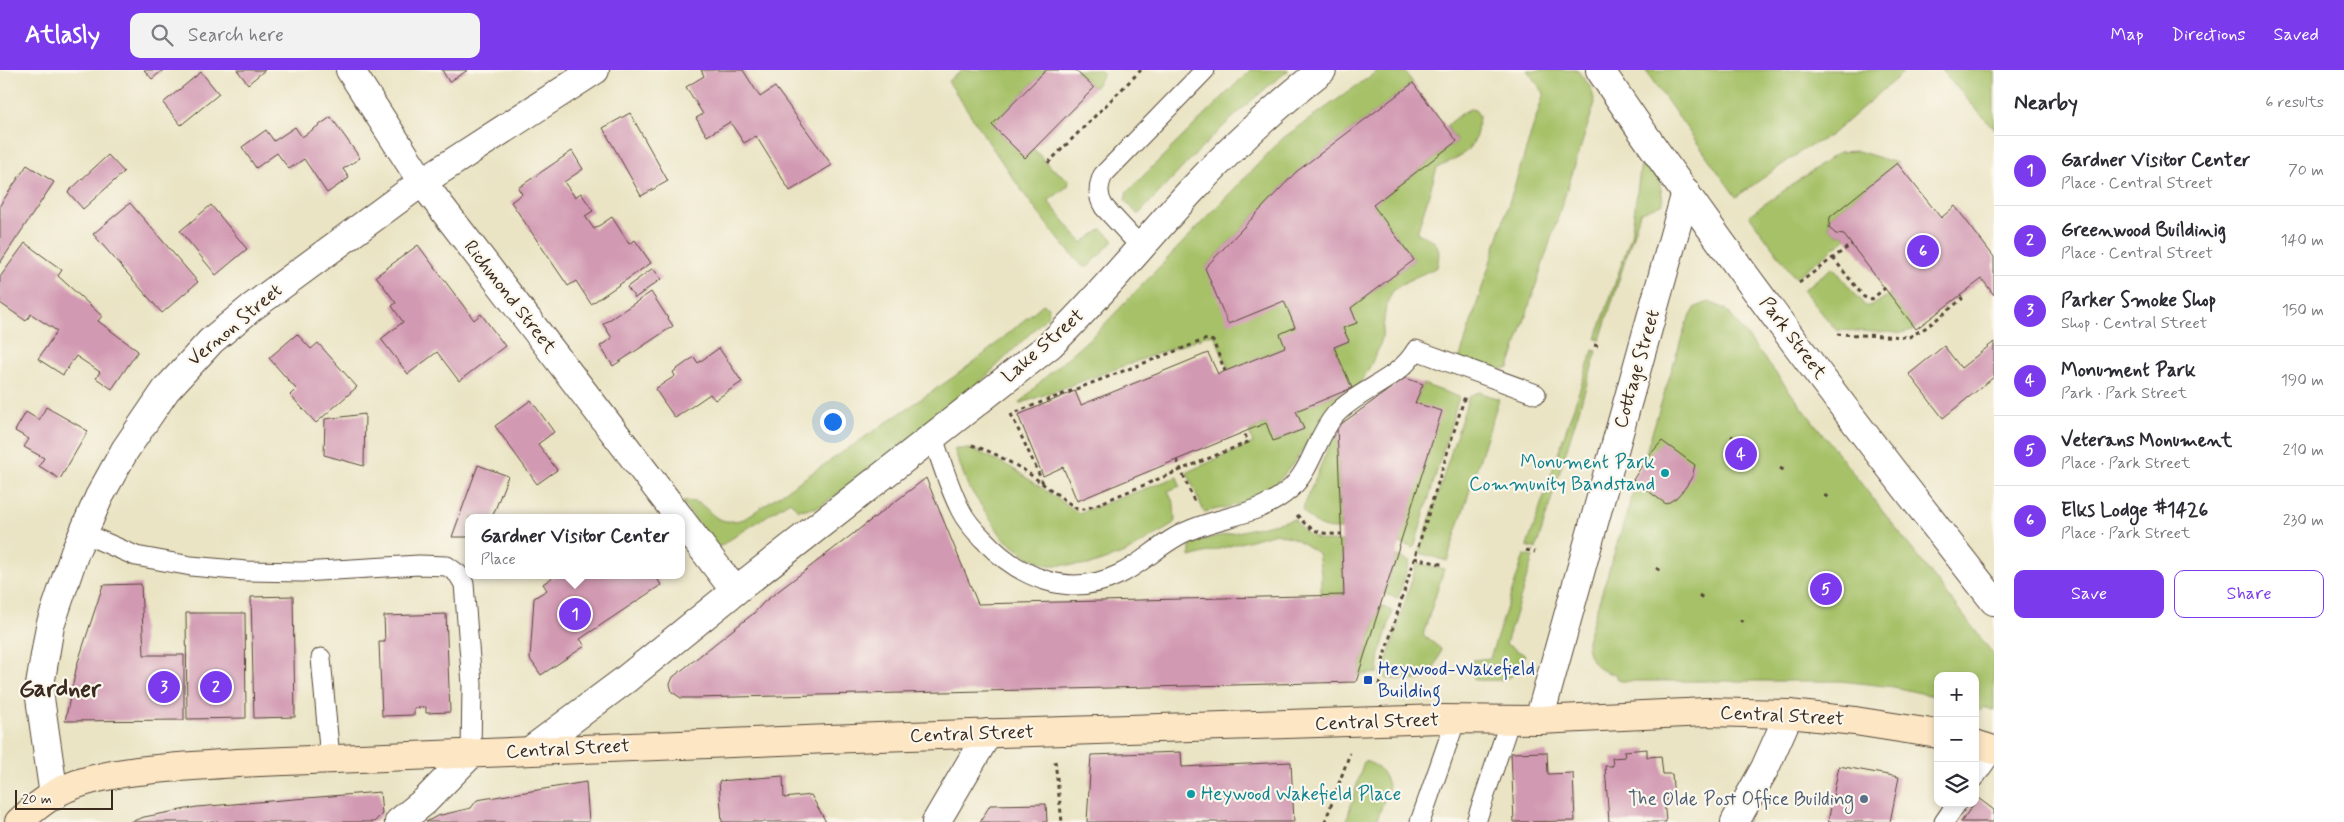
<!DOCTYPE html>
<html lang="en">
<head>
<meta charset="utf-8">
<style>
  :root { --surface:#fff; --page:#f2f2f3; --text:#2b2b33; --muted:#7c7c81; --line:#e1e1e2; --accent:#7c3aed }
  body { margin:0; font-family:Mynerve,sans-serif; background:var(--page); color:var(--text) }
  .controls { position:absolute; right:15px; bottom:15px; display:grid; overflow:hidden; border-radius:10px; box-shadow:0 2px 8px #0003 }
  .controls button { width:45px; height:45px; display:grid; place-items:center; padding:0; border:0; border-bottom:1px solid var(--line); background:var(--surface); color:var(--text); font:25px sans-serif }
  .scale { position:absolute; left:15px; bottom:12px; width:98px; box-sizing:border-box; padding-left:5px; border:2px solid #3b2a1e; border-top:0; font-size:14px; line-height:18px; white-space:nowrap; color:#3b2a1e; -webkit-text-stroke:4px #fbf7ec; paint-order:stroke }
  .you { position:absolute; left:832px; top:351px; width:18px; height:18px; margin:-12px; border:4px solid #fff; border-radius:50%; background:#1a73e8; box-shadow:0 0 0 8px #1a73e833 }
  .badge { display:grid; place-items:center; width:32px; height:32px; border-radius:50%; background:var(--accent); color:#fff; font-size:16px; font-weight:700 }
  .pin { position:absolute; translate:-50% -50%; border:2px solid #fff; box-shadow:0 1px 5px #0006 }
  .popup { position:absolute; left:465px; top:444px; width:220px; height:65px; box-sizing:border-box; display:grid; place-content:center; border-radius:10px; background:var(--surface); filter:drop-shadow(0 1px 4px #0005); font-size:16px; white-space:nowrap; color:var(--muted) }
  .popup b { font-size:19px; color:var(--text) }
  .popup::after { content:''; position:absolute; left:50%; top:100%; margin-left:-10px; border:10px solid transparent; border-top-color:var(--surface) }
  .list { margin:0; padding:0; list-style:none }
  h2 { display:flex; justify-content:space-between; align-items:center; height:65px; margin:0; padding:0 20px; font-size:21px }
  h2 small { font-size:16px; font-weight:400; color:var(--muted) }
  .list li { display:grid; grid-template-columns:32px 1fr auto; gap:15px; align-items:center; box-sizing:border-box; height:70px; padding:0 20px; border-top:1px solid var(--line) }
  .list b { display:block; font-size:19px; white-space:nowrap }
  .list p { margin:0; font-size:16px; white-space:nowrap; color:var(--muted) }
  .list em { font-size:16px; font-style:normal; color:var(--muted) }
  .actions { display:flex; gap:10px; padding:15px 20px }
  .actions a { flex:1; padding:11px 0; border:1px solid var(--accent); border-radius:10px; text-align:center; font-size:18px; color:var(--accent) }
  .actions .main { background:var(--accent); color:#fff }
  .icon { flex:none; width:28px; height:28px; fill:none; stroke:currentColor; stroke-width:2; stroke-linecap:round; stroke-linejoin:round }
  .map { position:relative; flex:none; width:1994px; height:752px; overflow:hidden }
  header { display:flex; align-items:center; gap:30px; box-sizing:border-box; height:70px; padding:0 25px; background:var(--accent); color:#fff }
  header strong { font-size:24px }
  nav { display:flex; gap:28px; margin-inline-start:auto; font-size:18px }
  .search { width:350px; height:45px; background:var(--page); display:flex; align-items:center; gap:12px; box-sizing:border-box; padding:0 18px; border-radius:10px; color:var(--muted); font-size:19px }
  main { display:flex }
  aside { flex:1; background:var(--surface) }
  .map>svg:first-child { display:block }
  .green { fill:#a6c167; stroke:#707642 }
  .building { fill:#d29ab2 }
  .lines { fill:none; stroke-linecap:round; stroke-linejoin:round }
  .service-casing { stroke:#554637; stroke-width:21 }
  .pedestrian-casing { stroke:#554637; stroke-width:30 }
  .minor-casing { stroke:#554637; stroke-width:30 }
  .tertiary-casing { stroke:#554637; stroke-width:30 }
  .secondary-casing { stroke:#554637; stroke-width:30 }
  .path { stroke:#554637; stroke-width:3; stroke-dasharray:4 4; stroke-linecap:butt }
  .service { stroke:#fff; stroke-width:19 }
  .pedestrian { stroke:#fff; stroke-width:28 }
  .minor { stroke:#fff; stroke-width:28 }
  .tertiary { stroke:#fff; stroke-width:28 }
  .secondary { stroke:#fce6c4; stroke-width:28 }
  .culture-dot { fill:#0f9aa8; stroke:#fbf7ec; stroke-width:2 }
  .transit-dot { fill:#1a4fb4; stroke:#fbf7ec; stroke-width:2 }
  .service-dot { fill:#5c6f8a; stroke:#fbf7ec; stroke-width:2 }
  .labels { text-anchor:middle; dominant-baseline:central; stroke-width:4.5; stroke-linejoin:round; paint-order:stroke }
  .street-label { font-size:19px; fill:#3b2a1e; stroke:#fbf7ec }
  .culture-label { font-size:19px; fill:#0d838f; stroke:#fbf7ec; text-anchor:end }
  .transit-label { font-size:19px; fill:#164399; stroke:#fbf7ec; text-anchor:start }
  .service-label { font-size:19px; fill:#4e5e75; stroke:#fbf7ec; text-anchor:end }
  .district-label { font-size:24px; font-weight:bold; fill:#3b2a1e; stroke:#fbf7ec }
</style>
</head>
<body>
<header>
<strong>Atlasly</strong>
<div class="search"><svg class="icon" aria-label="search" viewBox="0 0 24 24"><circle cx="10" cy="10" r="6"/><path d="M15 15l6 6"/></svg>Search here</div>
<nav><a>Map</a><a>Directions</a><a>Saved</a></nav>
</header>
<main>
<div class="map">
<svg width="1994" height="752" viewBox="0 0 1994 752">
  <rect width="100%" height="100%" fill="#fbf7ec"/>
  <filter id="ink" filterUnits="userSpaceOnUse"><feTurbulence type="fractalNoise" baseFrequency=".02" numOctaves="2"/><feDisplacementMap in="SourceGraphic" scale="10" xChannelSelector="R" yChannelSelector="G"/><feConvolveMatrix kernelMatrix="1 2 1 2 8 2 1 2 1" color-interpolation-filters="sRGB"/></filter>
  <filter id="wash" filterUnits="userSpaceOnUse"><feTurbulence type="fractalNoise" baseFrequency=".0096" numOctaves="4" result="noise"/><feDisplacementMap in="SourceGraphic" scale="20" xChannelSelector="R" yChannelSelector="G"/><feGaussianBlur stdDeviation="1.12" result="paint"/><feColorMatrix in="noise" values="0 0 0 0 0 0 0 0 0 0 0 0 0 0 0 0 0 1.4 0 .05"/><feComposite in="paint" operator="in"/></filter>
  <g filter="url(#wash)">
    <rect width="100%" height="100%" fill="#eae4c4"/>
    <path class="green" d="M963,0H1046L992,55L1025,88L1034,79L1050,97L1069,110L1068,116L1048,131L1082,173L1102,159L1114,170L1088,197L1082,196C1032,142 989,72 948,11Z
      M1075,0H1100L1104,4L1094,18Z
      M1250,0H1289C1233,42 1186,94 1138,145L1125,130L1127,122Z
      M1379,0H1404L1413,13L1296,102L1205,198L1284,231L1295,257L1285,277L1229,300L1215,266L1209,265L1019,334L1040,312L1098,261L1283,68Z
      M1527,0H1577L1591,18L1595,33L1509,298L1492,300L1459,290L1544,23Z
      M1645,0H1906L1831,65L1803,80L1736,127Z
      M1941,0H1994V59Z
      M1470,39L1475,40L1479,45C1477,81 1466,83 1437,98L1417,163C1437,171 1442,174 1437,197C1426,203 1401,212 1394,220C1380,237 1387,264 1377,282C1371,294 1365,308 1356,318C1348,325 1338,326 1331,335C1306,370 1289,416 1245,432C1232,437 1217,439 1204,442L1187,402L1253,373L1249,361L1266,353L1274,371L1304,359L1296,341L1351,318L1334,277L1348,271L1343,258L1351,238L1414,190L1373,135L1457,71L1446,56L1464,42Z
      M1858,81L1897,93L1830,147L1829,158L1836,164L1844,165L1847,168L1795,208L1749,145L1839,82Z
      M1641,93C1657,98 1662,118 1663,133L1640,143L1600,270L1596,269L1631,166Z
      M1833,197L1865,236H1872L1890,224L1916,259L1901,263L1836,260L1803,220Z
      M1709,232L1726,239L1994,585V640L1983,637L1982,641L1975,638V606H1938V627L1894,617L1841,611H1621L1617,609V604C1598,603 1586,589 1587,570L1686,254L1696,237Z
      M1043,234L1048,237L1049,243L1047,247L973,319L916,367L819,437L798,440L790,431L717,478L682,432C713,426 705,460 744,449L955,306L983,285Z
      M1593,280L1597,281L1536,479L1527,476Z
      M1423,314L1459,327L1414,478L1400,473L1415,333Z
      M1479,322L1499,329L1447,491L1419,483L1468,329L1471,325Z
      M1337,357L1341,459C1319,459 1316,455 1302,440Z
      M954,379H973L1012,398L1079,443L1177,407L1180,416L1168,421L1174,434L1175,451L1171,456L1125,483L1090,495H1048L1028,487L1003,468L968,416Z
      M1294,449C1306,467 1320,473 1342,471L1344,525L1321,526V503L1318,483L1296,469L1276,463L1190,487V477L1194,472Z
      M1524,485L1533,487L1506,574L1525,585C1517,613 1501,611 1475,610L1469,597L1473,590L1490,588Z
      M1396,486L1410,491L1398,528L1384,524Z
      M1417,493L1444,499L1423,565L1441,579C1439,588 1433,606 1422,609C1415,612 1395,609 1385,609V596Z
      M1380,536L1393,541L1380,583L1378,603L1358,605Z
      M1364,691C1380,695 1383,702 1389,717L1376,752H1346Z"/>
    <g id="blocks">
      <path class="building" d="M144,0H163L152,9Z
        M237,0H265L248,14Z
        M442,0H468L449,12Z
        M701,0H743L760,27L775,17L832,95L790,121L756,66L744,73L730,52L707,66L696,48L703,44L686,17L704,6Z
        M1046,0H1075L1094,18L1025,88L992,55Z
        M201,2L219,24L181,55L163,33Z
        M1413,13L1457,71L1373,135L1414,190L1351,238L1357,253L1343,258L1349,271L1334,277L1352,318L1296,341L1304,359L1273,371L1266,353L1077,431L1063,397L1043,406L1018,345L1075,321L1081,335L1208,283L1218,304L1285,277L1280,264L1295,257L1284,231L1228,254L1205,198L1296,102Z
        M630,43L668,111L641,126L603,58Z
        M331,47L360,88L343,99L349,108L327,123L304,89L289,99L277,83L256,98L242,77L266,60L274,71L295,57L302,67Z
        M572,81L583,99L564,112L575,127L581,123L593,141L585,146L594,159L612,147L629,174L635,170L651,193L591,234L576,211L568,216L511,132L522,124L518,118Z
        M108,85L124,102L83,139L68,122Z
        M1897,93L1941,148L1955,136L1994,187V225L1982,209L1916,259L1844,165L1836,164L1829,158L1830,147Z
        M27,95L54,112L0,193V135Z
        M130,133L198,212L162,243L93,164Z
        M211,135L247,179L216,205L180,161Z
        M25,173L62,200L58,206L102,246L98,251L138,281L112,319L96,308L100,302L76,286L63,305L38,289L57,261L31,244L26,251L0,233V207Z
        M418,175L474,250L481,244L505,276L459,311L437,282L408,304L381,269L403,252L392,236L396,233L376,206Z
        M653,198L661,209L635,228L627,217Z
        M651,222L673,256L613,296L600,276L612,268L603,254Z
        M297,264L311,279L318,273L357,317L316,353L290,325L296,319L269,288Z
        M1994,272V307L1943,348L1909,304L1944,276L1961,298Z
        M719,278L742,312L715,330L710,324L675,348L655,319L675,306L673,302L694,287L698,293Z
        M1405,308L1423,314L1415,333L1442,341L1356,612L695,628H681L672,622L670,614L673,607L754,543L764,532L926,408L978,534L1344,525L1337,357Z
        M531,330L554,362L538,374L557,400L537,414L495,356Z
        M46,337L88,361L60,409L39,396L44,388L24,377L29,369L15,361L26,342L39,350Z
        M365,344L364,396L324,385L325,349Z
        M1662,371L1695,395L1692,407L1685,418L1676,428L1666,434L1633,410L1646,389Z
        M478,395L508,406L492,448H469V467H452Z
        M556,505H655L661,515L580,569L585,576L541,605L530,589L534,528L547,520L543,514Z
        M141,514L144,585H184V650L65,651L77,595L103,515Z
        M293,526L295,647L254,648L251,527Z
        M186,543H245L246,648L187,649Z
        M446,544L450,642L426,643V637L414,638V645L382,646L379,572H385L384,546Z
        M1647,679V687L1661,686L1663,704H1672L1674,729L1664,730L1666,752H1609L1605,696H1613L1612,688L1625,687L1624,681Z
        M1181,682L1182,697L1291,692L1294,752H1087L1091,685Z
        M1547,682L1548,704L1573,703L1575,751L1514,752L1511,683Z
        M1839,696L1899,707L1890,752H1828Z
        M783,706L784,728L811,725L826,752H722L719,711Z
        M586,712L589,752H426L437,746L471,738L477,730Z
        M380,722L382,744L374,752H130L144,747L197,737Z
        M1978,728L1994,740V752H1961Z
        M1046,734L1047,752H980L990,735Z"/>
    </g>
  </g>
  <g filter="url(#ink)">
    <use href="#blocks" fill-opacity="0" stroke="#554637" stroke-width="1"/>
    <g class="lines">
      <defs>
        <path id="service" d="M1141,177L1104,137C1097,126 1098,116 1103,105L1205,0
          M933,367C941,391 949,418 961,441C966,451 976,462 984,470C1020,508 1069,529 1120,504C1145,492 1164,470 1190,460C1225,445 1259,446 1290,419C1312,399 1316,367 1335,345C1359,319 1398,311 1416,280L1536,324
          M83,463L136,486L191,496L246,501L302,502L419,495L447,496L458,504L464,514L472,614L471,684
          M321,588L330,689
          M1975,707L1994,680
          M1420,752L1456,649
          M1476,752L1510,650
          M1944,752L1957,733"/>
        <path id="pedestrian" d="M531,680L625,610L735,521"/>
        <path id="minor" d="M350,0L422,112L680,448
          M681,450L735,521L1050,275C1100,227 1144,172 1191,121C1232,77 1275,37 1322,0
          M1539,650L1686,122
          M54,726L39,621L50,556L75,482L99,427L125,380L166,320L211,271L251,238L422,112L595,0
          M399,752L425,731L471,684
          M1735,752L1765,698L1789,644"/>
        <path id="tertiary" d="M1600,0C1723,182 1858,358 1994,531
          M936,752L988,663"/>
        <path id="secondary" d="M1975,674L1994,680
          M19,752C33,739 51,724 69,717C117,698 186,697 237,693L878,667L1441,649L1539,650L1706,642L1789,644L1855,651L1938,664"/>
      </defs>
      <use href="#service" class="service-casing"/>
      <use href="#pedestrian" class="pedestrian-casing"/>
      <use href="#minor" class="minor-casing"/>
      <use href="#tertiary" class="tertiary-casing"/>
      <use href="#secondary" class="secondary-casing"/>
      <path class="path" d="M1048,93L1141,0
        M1833,188L1864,227L1872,229L1885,218
        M1799,213L1852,174
        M1837,264L1909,267L1927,257L1962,229L1960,226
        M1594,275L1599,276
        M1016,342L1207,269L1213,271L1225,301
        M1011,344L1043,413
        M1731,366L1736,369
        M972,375L993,383L1024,400L1077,439H1086L1248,372L1244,362
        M1177,390L1194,431
        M1780,398L1785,401
        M1824,425L1829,428
        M1297,445C1310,461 1321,465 1342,464
        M1526,480L1535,482
        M1414,488L1445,495
        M1656,498L1662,501
        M1699,525L1704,529
        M1740,550L1745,553
        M1379,615L1384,586L1465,326
        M1055,691L1062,752
        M1325,752L1350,683"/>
      <use href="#service" class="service"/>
      <use href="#pedestrian" class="pedestrian"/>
      <use href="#minor" class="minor"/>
      <use href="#tertiary" class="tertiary"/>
      <use href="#secondary" class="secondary"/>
    </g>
  </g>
  <g class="culture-dot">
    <circle cx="1665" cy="403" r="5"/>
    <circle cx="1191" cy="724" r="5"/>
  </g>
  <rect class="transit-dot" x="1363" y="605" width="10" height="10" rx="2.5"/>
  <circle class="service-dot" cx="1864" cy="729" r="5"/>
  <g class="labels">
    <g class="street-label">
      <text transform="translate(510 227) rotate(52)">Richmond Street</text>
      <text transform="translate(235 255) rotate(-40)">Vernon Street</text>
      <text transform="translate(1793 268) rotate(53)">Park Street</text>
      <text transform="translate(1043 276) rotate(-41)">Lake Street</text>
      <text transform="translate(1637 299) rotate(-74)">Cottage Street</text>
      <text transform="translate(1782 646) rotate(3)">Central Street</text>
      <text transform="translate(1377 652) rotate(-2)">Central Street</text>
      <text transform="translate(972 664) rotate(-2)">Central Street</text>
      <text transform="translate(568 679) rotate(-3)">Central Street</text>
    </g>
    <g class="culture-label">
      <text x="1655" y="392">Monument Park<tspan x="1655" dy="22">Community Bandstand</tspan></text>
      <text x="1201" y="724" text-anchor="start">Heywood Wakefield Place</text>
    </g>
    <g class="transit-label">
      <text x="1378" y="599">Heywood-Wakefield<tspan x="1378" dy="22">Building</tspan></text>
    </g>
    <g class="service-label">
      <text x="1854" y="729">The Olde Post Office Building</text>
    </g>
    <g class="district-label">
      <text x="60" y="619">Gardner</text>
    </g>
  </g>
</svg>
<div class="controls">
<button>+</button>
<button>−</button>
<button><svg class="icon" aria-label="layers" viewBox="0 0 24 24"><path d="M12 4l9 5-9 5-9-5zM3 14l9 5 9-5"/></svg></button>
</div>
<div class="scale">20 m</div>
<div class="you"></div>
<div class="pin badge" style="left:575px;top:544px">1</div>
<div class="popup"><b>Gardner Visitor Center</b>Place</div>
<div class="pin badge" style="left:216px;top:617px">2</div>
<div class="pin badge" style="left:164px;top:617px">3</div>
<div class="pin badge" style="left:1741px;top:384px">4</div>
<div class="pin badge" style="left:1826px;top:519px">5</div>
<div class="pin badge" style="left:1923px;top:181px">6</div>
</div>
<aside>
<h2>Nearby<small>6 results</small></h2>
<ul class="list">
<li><span class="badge">1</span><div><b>Gardner Visitor Center</b><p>Place · Central Street</p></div><em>70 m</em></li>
<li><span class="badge">2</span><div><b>Greenwood Buildinig</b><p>Place · Central Street</p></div><em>140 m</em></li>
<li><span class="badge">3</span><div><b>Parker Smoke Shop</b><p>Shop · Central Street</p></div><em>150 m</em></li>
<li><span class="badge">4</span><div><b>Monument Park</b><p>Park · Park Street</p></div><em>190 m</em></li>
<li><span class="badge">5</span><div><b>Veterans Monument</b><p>Place · Park Street</p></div><em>210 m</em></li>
<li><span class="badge">6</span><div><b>Elks Lodge #1426</b><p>Place · Park Street</p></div><em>230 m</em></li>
</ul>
<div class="actions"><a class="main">Save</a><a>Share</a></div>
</aside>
</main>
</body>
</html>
